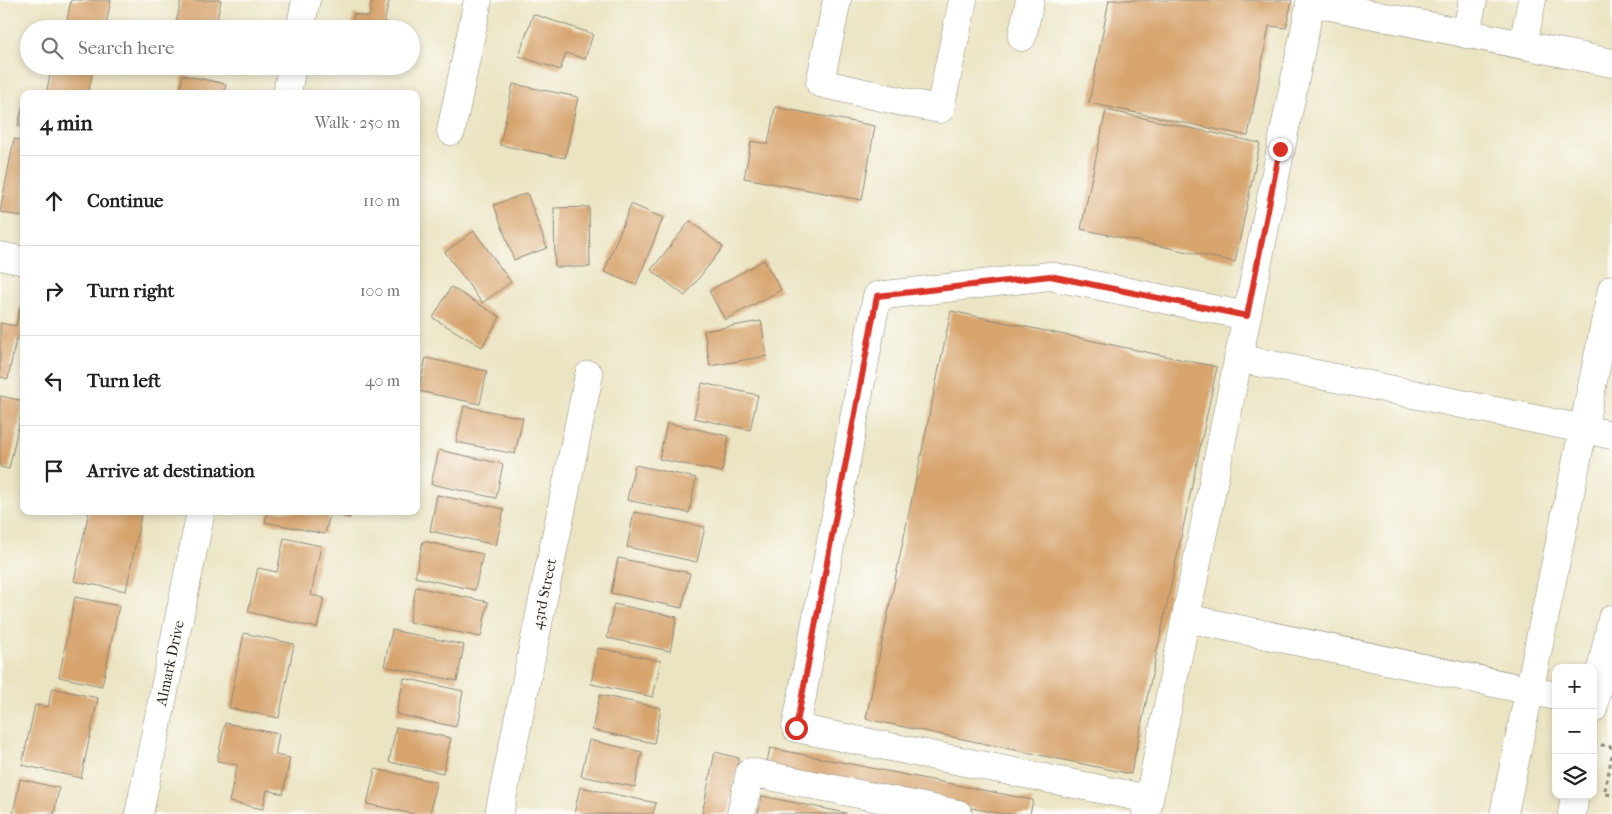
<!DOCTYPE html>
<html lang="en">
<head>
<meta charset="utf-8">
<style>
  :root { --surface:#fff; --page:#f6f6f6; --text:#222; --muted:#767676; --line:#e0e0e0 }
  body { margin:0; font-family:"IM FELL French Canon",serif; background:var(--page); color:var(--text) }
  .controls { position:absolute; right:15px; bottom:15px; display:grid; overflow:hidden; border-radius:10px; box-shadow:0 2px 8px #0003 }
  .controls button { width:45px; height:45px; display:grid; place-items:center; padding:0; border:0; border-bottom:1px solid var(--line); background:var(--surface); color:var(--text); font:25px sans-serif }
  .stop { position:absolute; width:15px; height:15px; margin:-11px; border:4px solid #d93025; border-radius:50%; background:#fff }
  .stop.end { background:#d93025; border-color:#fff; box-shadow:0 1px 5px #0008 }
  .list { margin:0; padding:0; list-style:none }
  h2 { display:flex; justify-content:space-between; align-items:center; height:65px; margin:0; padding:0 20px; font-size:21px }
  h2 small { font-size:16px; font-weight:400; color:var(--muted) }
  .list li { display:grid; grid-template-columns:32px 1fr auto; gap:15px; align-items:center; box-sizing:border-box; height:90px; padding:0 20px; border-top:1px solid var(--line) }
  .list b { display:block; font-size:19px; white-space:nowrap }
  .list em { font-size:16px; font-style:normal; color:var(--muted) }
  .icon { flex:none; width:28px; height:28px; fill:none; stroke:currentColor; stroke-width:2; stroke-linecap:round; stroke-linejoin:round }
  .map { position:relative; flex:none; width:1612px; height:814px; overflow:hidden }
  .search { position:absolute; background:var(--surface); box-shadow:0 2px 8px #0003; left:20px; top:20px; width:400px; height:55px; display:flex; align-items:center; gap:12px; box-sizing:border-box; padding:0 18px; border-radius:28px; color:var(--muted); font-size:19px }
  .panel { position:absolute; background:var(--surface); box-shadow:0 2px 8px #0003; left:20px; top:90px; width:400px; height:425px; border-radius:10px }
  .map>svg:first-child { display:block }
  .building { fill:#d7a46e }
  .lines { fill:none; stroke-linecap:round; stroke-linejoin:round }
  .minor-casing { stroke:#8b8877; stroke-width:29 }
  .major-casing { stroke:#8b8877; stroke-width:29 }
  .path { stroke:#8b8877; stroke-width:3; stroke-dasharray:4 4; stroke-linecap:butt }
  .minor { stroke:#fff; stroke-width:28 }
  .major { stroke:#fff; stroke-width:28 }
  .route { stroke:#d93025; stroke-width:6 }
  .labels { text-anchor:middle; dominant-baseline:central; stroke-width:4; stroke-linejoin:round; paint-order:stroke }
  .street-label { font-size:15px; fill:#2b2b2b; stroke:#fdfcf7 }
</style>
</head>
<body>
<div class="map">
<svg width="1612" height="814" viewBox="0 0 1612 814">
  <rect width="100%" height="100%" fill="#fdfcf7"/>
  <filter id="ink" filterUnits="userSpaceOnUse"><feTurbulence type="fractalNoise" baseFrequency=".02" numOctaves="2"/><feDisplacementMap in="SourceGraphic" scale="10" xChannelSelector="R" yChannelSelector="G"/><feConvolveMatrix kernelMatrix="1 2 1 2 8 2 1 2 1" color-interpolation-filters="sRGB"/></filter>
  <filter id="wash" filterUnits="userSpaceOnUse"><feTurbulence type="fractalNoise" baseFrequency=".0096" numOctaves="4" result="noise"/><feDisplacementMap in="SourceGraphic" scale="20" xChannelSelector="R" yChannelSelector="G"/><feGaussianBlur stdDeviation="1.12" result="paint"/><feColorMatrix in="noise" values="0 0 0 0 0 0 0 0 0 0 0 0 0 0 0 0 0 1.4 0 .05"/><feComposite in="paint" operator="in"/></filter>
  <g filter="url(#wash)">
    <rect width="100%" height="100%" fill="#ebe4c3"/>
    <g id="blocks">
      <path class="building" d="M71,0H111L105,29H65Z
        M181,0H221L217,20L237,24L236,29H175Z
        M372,0L389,1L384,23L407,29H351L354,14L369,17Z
        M1109,0H1292L1286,28L1269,26L1248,136L1089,103Z
        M533,14L593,34L585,59L566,53L560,70L519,56Z
        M52,66H94L88,94H46Z
        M183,75L226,84L224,94H179Z
        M513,84L578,97L565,158L500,145Z
        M23,104H24V127L18,126Z
        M775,107L875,126L862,200L744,178L751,141L768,144Z
        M1106,110L1260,143L1235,262L1081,229Z
        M14,139L24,141V217L0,212Z
        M527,193L547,248L514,260L494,205Z
        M631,204L663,218L636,285L604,272Z
        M589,207L590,267H555L554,208Z
        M690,221L723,247L685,296L651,270Z
        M474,231L511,282L482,303L445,252Z
        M764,260L781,290L725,320L709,291Z
        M451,287L500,317L482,347L433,318Z
        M20,307L24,308V341L16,339L8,379L0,377V323L16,326Z
        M951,311L1217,367L1131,774L866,719Z
        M761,321L767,356L710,366L704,331Z
        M426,358L487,371L480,404L418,391Z
        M702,383L758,395L750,430L694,418Z
        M0,396L24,401L9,469L0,467Z
        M464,406L523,418L515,454L456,442Z
        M667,423L729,436L722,472L659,459Z
        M439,450L503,464L496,498L431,484Z
        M635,465L696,478L689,513L627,500Z
        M437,495L504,509L496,545L430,531Z
        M89,511H142L126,591L74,581Z
        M268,511H351L350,518L330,514L325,534L265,522Z
        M634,512L705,527L697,562L627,547Z
        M284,538L321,546L311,595L324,598L317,628L248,612L258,568L277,572Z
        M423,541L483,554L475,590L415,577Z
        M618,558L690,573L682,608L611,593Z
        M416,587L488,602L481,637L409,622Z
        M75,597L119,606L102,686L59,677Z
        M614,604L677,617L670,651L607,638Z
        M392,630L464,645L457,681L384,666Z
        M244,633L294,644L279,718L229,708Z
        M598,648L661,661L653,697L591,684Z
        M404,678L463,691L456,727L396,714Z
        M52,688L98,698L81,778L22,765L35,705L48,707Z
        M600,695L661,708L654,743L592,730Z
        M225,723L279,734L275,755L290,758L283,794L267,790L263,809L229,802L237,765L217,761Z
        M396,727L451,738L443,773L389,762Z
        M589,740L642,752L635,787L581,776Z
        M770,748L1033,800L1030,814H1002L766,767Z
        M715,752L739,758L727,814H702Z
        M375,769L436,782L430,814H414L367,804Z
        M20,779L59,788L54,814H13Z
        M580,787L656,803L653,814H574Z
        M762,796L846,813V814H758Z"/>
    </g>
  </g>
  <g filter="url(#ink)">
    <use href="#blocks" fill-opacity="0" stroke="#8b8877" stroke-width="1"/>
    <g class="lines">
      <defs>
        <path id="minor" d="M837,0L820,83L908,103L940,109L963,0
          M1310,2L1612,63
          M300,29L306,0
          M1466,34L1473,0
          M1022,37L1030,0
          M1523,45L1532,0
          M287,94L292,66
          M451,131L478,0
          M0,256L24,261
          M1238,358L1612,435
          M1186,618L1556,696
          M1149,799L796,728L877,296L1050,276L1247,316
          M139,814L201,511
          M499,814L589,375
          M741,814L750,772L958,814
          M1146,814L1311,0
          M1504,814L1612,289"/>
        <path id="major" d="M1593,709L1612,619
          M1572,814L1575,795"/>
      </defs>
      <use href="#minor" class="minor-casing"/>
      <use href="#major" class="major-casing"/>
      <path class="path" d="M1593,743L1611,747L1612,749
        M1612,755L1605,790L1606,794L1612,795"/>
      <use href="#minor" class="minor"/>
      <use href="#major" class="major"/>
    </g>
  </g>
  <g class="lines" filter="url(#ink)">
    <path class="route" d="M796,728L877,296L1050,276L1247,316L1280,149"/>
  </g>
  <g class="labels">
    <g class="street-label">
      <text transform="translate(544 594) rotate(-78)">43rd Street</text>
      <text transform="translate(170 663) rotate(-78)">Almark Drive</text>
    </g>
  </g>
</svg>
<div class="controls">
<button>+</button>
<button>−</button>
<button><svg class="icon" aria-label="layers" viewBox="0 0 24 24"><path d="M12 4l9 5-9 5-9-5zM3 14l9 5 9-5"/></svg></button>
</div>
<div class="stop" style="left:796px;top:728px"></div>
<div class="stop end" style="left:1280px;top:149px"></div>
<div class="search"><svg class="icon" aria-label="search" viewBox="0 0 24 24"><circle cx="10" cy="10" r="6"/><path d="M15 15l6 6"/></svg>Search here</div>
<section class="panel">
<h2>4 min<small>Walk · 250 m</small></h2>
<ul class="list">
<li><svg class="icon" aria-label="ahead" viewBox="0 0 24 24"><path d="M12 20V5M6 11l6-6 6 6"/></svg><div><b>Continue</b></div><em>110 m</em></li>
<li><svg class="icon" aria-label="right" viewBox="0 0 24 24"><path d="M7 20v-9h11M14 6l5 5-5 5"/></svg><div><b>Turn right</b></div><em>100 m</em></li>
<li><svg class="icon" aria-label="left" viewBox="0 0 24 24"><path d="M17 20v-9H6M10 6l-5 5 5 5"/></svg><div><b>Turn left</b></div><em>40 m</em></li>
<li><svg class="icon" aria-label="arrive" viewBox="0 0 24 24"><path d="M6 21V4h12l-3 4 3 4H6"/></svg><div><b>Arrive at destination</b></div></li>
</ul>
</section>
</div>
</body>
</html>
